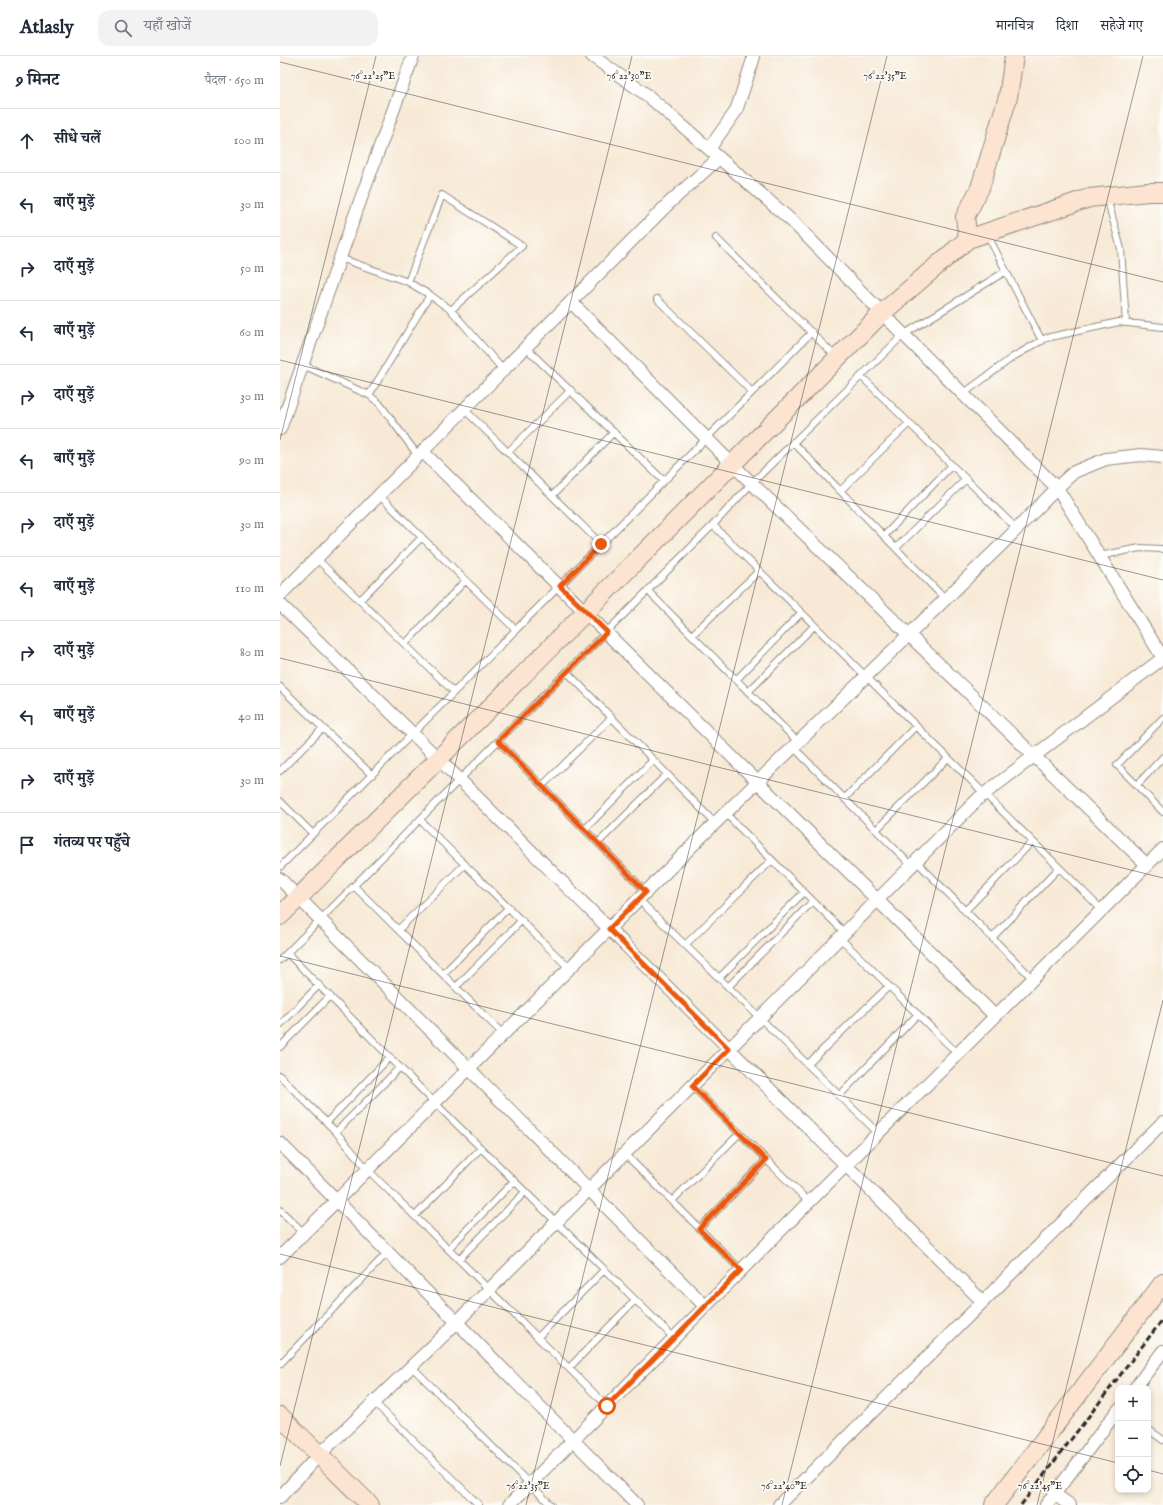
<!DOCTYPE html>
<html lang="hi">
<head>
<meta charset="utf-8">
<style>
  :root { --surface:#fff; --page:#f2f2f3; --text:#1f2937; --muted:#747a83; --line:#e0e1e3 }
  body { margin:0; font-family:"IM FELL English","Noto Serif Devanagari",serif; background:var(--page); color:var(--text) }
  .controls { position:absolute; right:12px; bottom:12px; display:grid; overflow:hidden; border-radius:8px; box-shadow:0 2px 6px #0003 }
  .controls button { width:36px; height:36px; display:grid; place-items:center; padding:0; border:0; border-bottom:1px solid var(--line); background:var(--surface); color:var(--text); font:20px sans-serif }
  .stop { position:absolute; width:12px; height:12px; margin:-9px; border:3px solid #ea580c; border-radius:50%; background:#fff }
  .stop.end { background:#ea580c; border-color:#fff; box-shadow:0 1px 4px #0008 }
  .list { margin:0; padding:0; list-style:none }
  h2 { display:flex; justify-content:space-between; align-items:center; height:52px; margin:0; padding:0 16px; font-size:17px }
  h2 small { font-size:13px; font-weight:400; color:var(--muted) }
  .list li { display:grid; grid-template-columns:26px 1fr auto; gap:12px; align-items:center; box-sizing:border-box; height:64px; padding:0 16px; border-top:1px solid var(--line) }
  .list b { display:block; font-size:15px; white-space:nowrap }
  .list em { font-size:13px; font-style:normal; color:var(--muted) }
  .icon { flex:none; width:22px; height:22px; fill:none; stroke:currentColor; stroke-width:2; stroke-linecap:round; stroke-linejoin:round }
  .map { position:relative; flex:none; width:883px; height:1449px; overflow:hidden }
  header { display:flex; align-items:center; gap:24px; box-sizing:border-box; height:56px; padding:0 20px; background:var(--surface); border-bottom:1px solid var(--line) }
  header strong { font-size:19px }
  nav { display:flex; gap:22px; margin-inline-start:auto; font-size:14px }
  .search { width:280px; height:36px; background:var(--page); display:flex; align-items:center; gap:10px; box-sizing:border-box; padding:0 14px; border-radius:12px; color:var(--muted); font-size:15px }
  main { display:flex }
  aside { flex:1; background:var(--surface) }
  .map>svg:first-child { display:block }
  .lines { fill:none; stroke-linecap:round; stroke-linejoin:round }
  .lane-casing { stroke:#918a80; stroke-width:8 }
  .street-casing { stroke:#918a80; stroke-width:14 }
  .secondary-casing { stroke:#918a80; stroke-width:20 }
  .lane { stroke:#fff; stroke-width:6 }
  .street { stroke:#fff; stroke-width:12 }
  .secondary { stroke:#fde4d1; stroke-width:18 }
  .rail { stroke:#2b2b2b; stroke-width:3; stroke-dasharray:6 3; stroke-linecap:butt }
  .route { stroke:#ea580c; stroke-width:5 }
  .ticks { fill:none; stroke:#2b2b2b; stroke-width:1; stroke-opacity:0.45 }
  .ticks-label { font-size:10px; text-anchor:middle; fill:#2b2b2b; stroke:#fdfcf7; stroke-width:3.5; stroke-linejoin:round; paint-order:stroke }
</style>
</head>
<body>
<header>
<strong>Atlasly</strong>
<div class="search"><svg class="icon" aria-label="search" viewBox="0 0 24 24"><circle cx="10" cy="10" r="6"/><path d="M15 15l6 6"/></svg>यहाँ खोजें</div>
<nav><a>मानचित्र</a><a>दिशा</a><a>सहेजे गए</a></nav>
</header>
<main>
<aside>
<h2>9 मिनट<small>पैदल · 650 m</small></h2>
<ul class="list">
<li><svg class="icon" aria-label="ahead" viewBox="0 0 24 24"><path d="M12 20V5M6 11l6-6 6 6"/></svg><div><b>सीधे चलें</b></div><em>100 m</em></li>
<li><svg class="icon" aria-label="left" viewBox="0 0 24 24"><path d="M17 20v-9H6M10 6l-5 5 5 5"/></svg><div><b>बाएँ मुड़ें</b></div><em>30 m</em></li>
<li><svg class="icon" aria-label="right" viewBox="0 0 24 24"><path d="M7 20v-9h11M14 6l5 5-5 5"/></svg><div><b>दाएँ मुड़ें</b></div><em>50 m</em></li>
<li><svg class="icon" aria-label="left" viewBox="0 0 24 24"><path d="M17 20v-9H6M10 6l-5 5 5 5"/></svg><div><b>बाएँ मुड़ें</b></div><em>60 m</em></li>
<li><svg class="icon" aria-label="right" viewBox="0 0 24 24"><path d="M7 20v-9h11M14 6l5 5-5 5"/></svg><div><b>दाएँ मुड़ें</b></div><em>30 m</em></li>
<li><svg class="icon" aria-label="left" viewBox="0 0 24 24"><path d="M17 20v-9H6M10 6l-5 5 5 5"/></svg><div><b>बाएँ मुड़ें</b></div><em>90 m</em></li>
<li><svg class="icon" aria-label="right" viewBox="0 0 24 24"><path d="M7 20v-9h11M14 6l5 5-5 5"/></svg><div><b>दाएँ मुड़ें</b></div><em>30 m</em></li>
<li><svg class="icon" aria-label="left" viewBox="0 0 24 24"><path d="M17 20v-9H6M10 6l-5 5 5 5"/></svg><div><b>बाएँ मुड़ें</b></div><em>110 m</em></li>
<li><svg class="icon" aria-label="right" viewBox="0 0 24 24"><path d="M7 20v-9h11M14 6l5 5-5 5"/></svg><div><b>दाएँ मुड़ें</b></div><em>80 m</em></li>
<li><svg class="icon" aria-label="left" viewBox="0 0 24 24"><path d="M17 20v-9H6M10 6l-5 5 5 5"/></svg><div><b>बाएँ मुड़ें</b></div><em>40 m</em></li>
<li><svg class="icon" aria-label="right" viewBox="0 0 24 24"><path d="M7 20v-9h11M14 6l5 5-5 5"/></svg><div><b>दाएँ मुड़ें</b></div><em>30 m</em></li>
<li><svg class="icon" aria-label="arrive" viewBox="0 0 24 24"><path d="M6 21V4h12l-3 4 3 4H6"/></svg><div><b>गंतव्य पर पहुँचे</b></div></li>
</ul>
</aside>
<div class="map">
<svg width="883" height="1449" viewBox="0 0 883 1449">
  <rect width="100%" height="100%" fill="#fdfcf7"/>
  <filter id="ink" filterUnits="userSpaceOnUse"><feTurbulence type="fractalNoise" baseFrequency=".025" numOctaves="2"/><feDisplacementMap in="SourceGraphic" scale="8" xChannelSelector="R" yChannelSelector="G"/><feConvolveMatrix kernelMatrix="1 2 1 2 8 2 1 2 1" color-interpolation-filters="sRGB"/></filter>
  <filter id="wash" filterUnits="userSpaceOnUse"><feTurbulence type="fractalNoise" baseFrequency=".012" numOctaves="4" result="noise"/><feDisplacementMap in="SourceGraphic" scale="16" xChannelSelector="R" yChannelSelector="G"/><feGaussianBlur stdDeviation="0.9" result="paint"/><feColorMatrix in="noise" values="0 0 0 0 0 0 0 0 0 0 0 0 0 0 0 0 0 1.4 0 .05"/><feComposite in="paint" operator="in"/></filter>
  <g filter="url(#wash)">
    <rect width="100%" height="100%" fill="#f7e9d5"/>
  </g>
  <g filter="url(#ink)">
    <g class="lines">
      <defs>
        <path id="lane" d="M827,142L841,193L846,267
          M707,178L762,285
          M436,182L556,301
          M60,202L128,226L150,239L171,254L224,315
          M128,226L162,139L242,190L171,254
          M377,243L472,336
          M246,292L384,425
          M23,309L89,339L99,347L139,401
          M581,320L737,473
          M683,338L733,301L766,282L839,266L883,271
          M89,339L150,239
          M185,354L321,488
          M513,386L665,543
          M228,396L291,334
          M560,435L629,367
          M100,440L236,574
          M272,440L334,376
          M433,469L822,854
          M604,480L672,409
          M616,492L686,423
          M819,500L860,492L883,493
          M37,503L174,636
          M368,535L518,686
          M80,544L142,481
          M412,579L479,515
          M125,588L186,524
          M287,616L435,767
          M456,624L521,557
          M0,631L92,719
          M468,636L534,570
          M883,662L837,709L883,756
          M218,685L366,836
          M513,691L632,810
          M0,715L43,672
          M857,729L883,701
          M262,730L331,662
          M565,742L636,670
          M0,745L33,778
          M445,757L565,877
          M140,764L289,912
          M305,773L373,704
          M596,774L668,702
          M318,787L387,718
          M636,805L753,923
          M0,811L532,276
          M74,830L223,978
          M358,843L598,1077
          M685,855L752,786
          M118,874L185,808
          M560,882L678,998
          M712,882L779,812
          M405,889L492,804
          M7,897L154,1046L394,1282
          M0,904L433,469L472,427L623,279L726,215
          M163,918L229,851
          M439,922L524,836
          M176,931L242,864
          M448,931L533,845
          M0,969L39,929
          M0,991L50,940
          M528,1008L609,930
          M0,1020L56,1076L87,1113L327,1350
          M412,1030L529,1146
          M559,1040L638,958
          M47,1066L110,1001
          M56,1076L120,1011
          M344,1097L461,1214
          M392,1145L460,1077
          M0,1154L24,1177
          M135,1160L201,1092
          M419,1173L486,1104
          M168,1193L234,1125
          M179,1203L245,1136
          M258,1281L324,1214
          M0,1308L108,1196
          M131,1310L271,1449
          M289,1312L355,1244
          M94,1346L199,1449
          M868,1373L883,1384"/>
        <path id="street" d="M312,0L367,39L513,166L602,257L777,432L883,602
          M429,93L456,55L473,4V0
          M291,246L452,408L867,809
          M0,373L75,159L133,0
          M143,396L715,960
          M0,539L388,148L439,102
          M0,548L180,724L703,1246
          M0,823L425,1250
          M0,1087L357,1449
          M0,1201L425,777L722,488L781,428L794,416L826,403L861,399L883,401
          M855,1332L883,1295
          M774,1438L790,1449
          M0,1441L39,1399L162,1281L699,742L883,602
          M229,1449L496,1179L883,793
          M499,1449L883,1066
          M766,1449L838,1354"/>
        <path id="secondary" d="M688,183L685,161L700,132L728,41L734,0
          M0,860L245,617L602,257L688,183L809,142L868,136H883
          M0,1360L90,1449
          M714,1449L883,1227"/>
      </defs>
      <use href="#lane" class="lane-casing"/>
      <use href="#street" class="street-casing"/>
      <use href="#secondary" class="secondary-casing"/>
      <use href="#lane" class="lane"/>
      <use href="#street" class="street"/>
      <use href="#secondary" class="secondary"/>
      <path class="rail" d="M741,1449L883,1263"/>
    </g>
  </g>
  <g class="lines" filter="url(#ink)">
    <path class="route" d="M321,488L280,530L327,576L218,685L366,836L329,873L449,993L412,1030L486,1104L419,1173L461,1214L327,1350"/>
  </g>
  <path class="ticks" d="M0,6L883,226M0,304L883,524M0,384L96,0M0,602L883,822M0,900L883,1120M0,1198L838,1407M0,1410L352,0M868,1414L883,1418M246,1449L607,0M502,1449L863,0M757,1449L883,944"/>
  <g class="ticks-label">
    <text x="605" y="23">76°22'35"E</text>
    <text x="93" y="23">76°22'25"E</text>
    <text x="349" y="23">76°22'30"E</text>
    <text x="248" y="1433">76°22'35"E</text>
    <text x="504" y="1433">76°22'40"E</text>
    <text x="760" y="1433">76°22'45"E</text>
  </g>
</svg>
<div class="controls">
<button>+</button>
<button>−</button>
<button><svg class="icon" aria-label="locate" viewBox="0 0 24 24"><circle cx="12" cy="12" r="6"/><path d="M12 2v4M12 18v4M2 12h4M18 12h4"/></svg></button>
</div>
<div class="stop" style="left:327px;top:1350px"></div>
<div class="stop end" style="left:321px;top:488px"></div>
</div>
</main>
</body>
</html>
